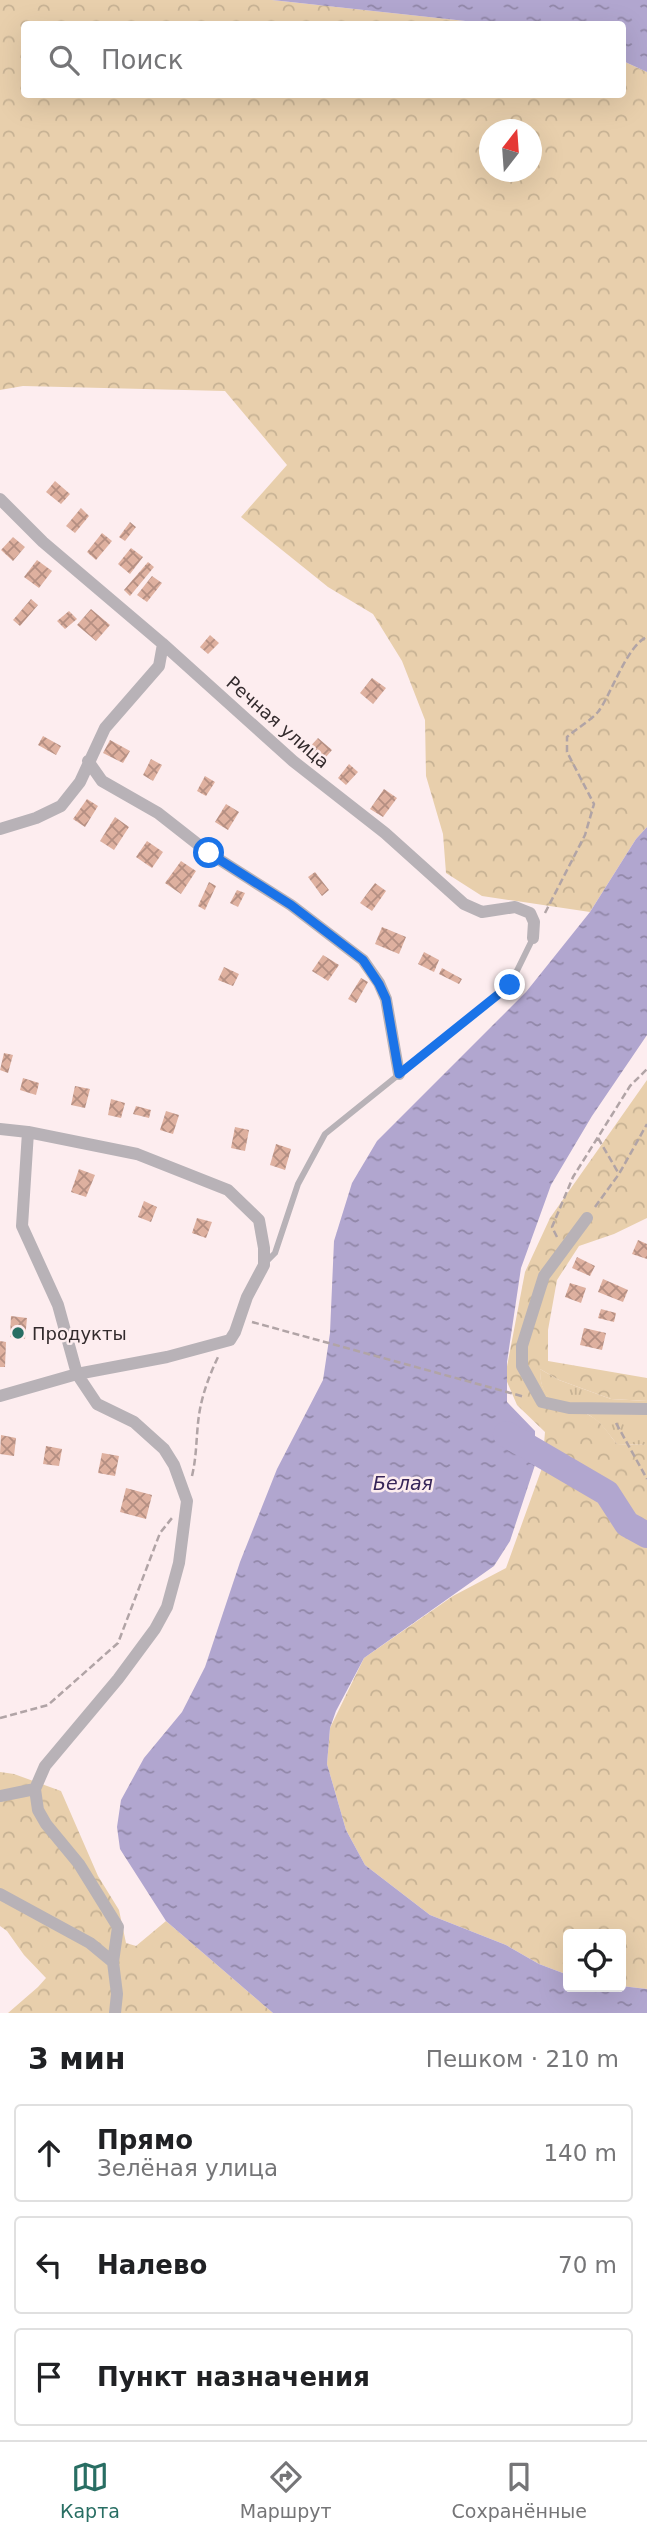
<!DOCTYPE html>
<html lang="ru">
<head>
<meta charset="utf-8">
<style>
  :root { --surface:#fff; --page:#f6f6f6; --text:#202124; --muted:#757577; --line:#e0e0e0; --accent:#286e63 }
  body { margin:0; font-family:"DejaVu Sans",sans-serif; background:var(--page); color:var(--text) }
  .controls { position:absolute; right:21px; bottom:21px; display:grid; overflow:hidden; border-radius:7px; box-shadow:0 7px 28px #0002 }
  .controls button { width:63px; height:63px; display:grid; place-items:center; padding:0; border:0; border-bottom:2px solid var(--line); background:var(--surface); color:var(--text); font:35px sans-serif }
  .compass { position:absolute; left:479px; top:119px; width:63px; height:63px; border-radius:50%; background:var(--surface); box-shadow:0 7px 28px #0002; rotate:17deg }
  .stop { position:absolute; width:21px; height:21px; margin:-16px; border:5px solid #1a73e8; border-radius:50%; background:#fff }
  .stop.end { background:#1a73e8; border-color:#fff; box-shadow:0 2px 7px #0008 }
  .list { margin:0; padding:0; list-style:none }
  h2 { display:flex; justify-content:space-between; align-items:center; height:91px; margin:0; padding:0 28px; font-size:30px }
  h2 small { font-size:23px; font-weight:400; color:var(--muted) }
  .list li { display:grid; grid-template-columns:46px 1fr auto; gap:21px; align-items:center; box-sizing:border-box; height:98px; margin:0 14px 14px; padding:0 14px; border:2px solid var(--line); border-radius:7px }
  .list b { display:block; font-size:26px; white-space:nowrap }
  .list p { margin:0; font-size:23px; white-space:nowrap; color:var(--muted) }
  .list em { font-size:23px; font-style:normal; color:var(--muted) }
  .icon { flex:none; width:38px; height:38px; fill:none; stroke:currentColor; stroke-width:2; stroke-linecap:round; stroke-linejoin:round }
  .map { position:relative; flex:none; width:647px; height:2013px; overflow:hidden }
  .search { position:absolute; background:var(--surface); box-shadow:0 7px 28px #0002; left:21px; right:21px; top:21px; height:77px; display:flex; align-items:center; gap:18px; box-sizing:border-box; padding:0 24px; border-radius:7px; color:var(--muted); font-size:26px }
  .sheet { height:427px; background:var(--surface) }
  nav { display:flex; justify-content:space-around; align-items:center; box-sizing:border-box; height:98px; border-top:2px solid var(--line); background:var(--surface); font-size:19px; color:var(--muted) }
  nav a { display:grid; justify-items:center; gap:4px }
  nav .on { color:var(--accent) }
  .map>svg:first-child { display:block }
  .grass { fill:url(#grass-tufts) }
  .forest { fill:url(#forest-crowns); fill-rule:evenodd }
  .water { fill:url(#water-ripples) }
  .lines { fill:none; stroke-linecap:round; stroke-linejoin:round }
  .river { stroke:#b1a6cf; stroke-width:26 }
  .building { fill:url(#building-cross-hatch) }
  .path { stroke:#b1a4a6; stroke-width:2.5; stroke-dasharray:7 3.5; stroke-linecap:butt }
  .service { stroke:#b8b2b7; stroke-width:6 }
  .minor { stroke:#b8b2b7; stroke-width:12 }
  .route { stroke:#1a73e8; stroke-width:9 }
  .poi-dot { fill:#286e63; stroke:#fdedef; stroke-width:2.5 }
  .labels { text-anchor:middle; dominant-baseline:central; stroke-width:5; stroke-linejoin:round; paint-order:stroke }
  .street-label { font-size:18px; fill:#332b2d; stroke:#fdedef }
  .poi-label { font-size:18px; fill:#332b2d; stroke:#fdedef; text-anchor:start }
  .water-label { font-size:19px; font-style:italic; fill:#362458; stroke:#fdedef }
</style>
</head>
<body>
<div class="map">
<svg width="647" height="2013" viewBox="0 0 647 2013">
  <defs>
    <pattern id="grass-tufts" width="24" height="20" patternUnits="userSpaceOnUse" patternTransform="scale(1.75)"><rect width="24" height="20" fill="#e8cfac"/><path d="M3 7l-1-3M5 7V3M7 7l1-3M15 17l-1-3M17 17v-4M19 17l1-3" fill="none" stroke="#c7b294"/></pattern>
    <pattern id="forest-crowns" width="20" height="18" patternUnits="userSpaceOnUse" patternTransform="scale(1.75)"><rect width="20" height="18" fill="#e8cfac"/><path d="M2 6a3 3 0 1 1 6 0M12 15a3 3 0 1 1 6 0" fill="none" stroke="#c7b294"/></pattern>
    <pattern id="water-ripples" width="26" height="14" patternUnits="userSpaceOnUse" patternTransform="scale(1.75)"><rect width="26" height="14" fill="#b1a6cf"/><path d="M2 4q2-2 4 0t4 0M15 11q2-2 4 0t4 0" fill="none" stroke="#9187a8"/></pattern>
    <pattern id="building-cross-hatch" width="8" height="8" patternUnits="userSpaceOnUse" patternTransform="scale(1.75)"><rect width="8" height="8" fill="#deb09f"/><path d="M0 0l8 8M0 8l8-8" fill="none" stroke="#b58f82"/></pattern>
  </defs>
  <rect width="100%" height="100%" fill="#fdedef"/>
  <path class="grass" d="M540,1369L559,1380L611,1399L647,1401V1445L617,1444C610,1436 603,1425 595,1419C569,1399 540,1412 540,1369Z"/>
  <path class="forest" d="M0,0H272L493,24H24V94H622L623,61L647,72V827L636,839L590,912L482,896L446,873L443,834L426,776L425,720L402,661L373,614L328,587L241,517L287,465L225,391L23,386L0,390ZM490,130H532V172H490Z
    M647,1080V1218L614,1234L579,1246L557,1280L548,1330V1361L647,1378V1401L611,1399L559,1380L540,1369C540,1409 568,1401 594,1418C603,1424 610,1436 617,1444L647,1445V1989L621,1986V1934H568V1975L539,1964L506,1945L430,1915L365,1865L346,1830L327,1764L330,1728L364,1658L453,1596L506,1568L542,1468L545,1432L517,1405L505,1377L525,1272L550,1218Z
    M0,1772L14,1774L61,1791L98,1876L119,1910L126,1943L136,1946L166,1921L273,2013H8L38,1987L46,1978L24,1955L7,1931L0,1926Z"/>
  <path class="water" d="M272,0H647V72L623,61L622,24H493Z
    M647,827V1035L592,1116L551,1185L521,1268L507,1362V1402L535,1431V1465L510,1541L494,1566L364,1658L336,1711L330,1728L327,1764L346,1830L365,1865L430,1915L506,1945L539,1964L568,1975V1987L621,1986L647,1989V2013H273L166,1921L120,1849L117,1827L121,1800L144,1758L182,1712L205,1667L240,1562L277,1469L323,1380L330,1333L334,1241L352,1183L377,1141L526,992L590,912L636,839Z"/>
  <g class="lines">
    <path class="river" d="M506,1434L607,1493L627,1524L647,1535"/>
  </g>
  <path class="building" d="M55,481L70,494L61,504L46,492Z
    M81,508L89,516L75,533L66,526Z
    M130,522L136,527L125,541L119,537Z
    M102,533L112,541L96,560L87,552Z
    M13,537L25,547L13,561L1,550Z
    M131,548L143,557L130,574L118,564Z
    M37,560L52,571L39,588L24,577Z
    M148,562L154,567L130,596L124,590Z
    M152,576L162,583L147,602L137,595Z
    M31,599L38,605L20,626L13,620Z
    M91,609L110,625L96,641L77,625Z
    M69,611L77,619L65,629L57,621Z
    M210,635L219,643L208,654L200,647Z
    M372,678L386,688L373,704L360,693Z
    M43,736L61,746L56,755L38,745Z
    M318,738L332,750L319,765L305,752Z
    M110,740L130,751L123,763L103,753Z
    M151,759L162,765L153,781L143,775Z
    M349,764L358,772L346,785L338,778Z
    M205,776L215,782L206,796L197,791Z
    M384,789L397,798L383,817L370,809Z
    M87,799L98,806L85,827L73,819Z
    M226,804L239,812L228,830L215,822Z
    M115,817L129,827L114,850L100,841Z
    M147,841L163,852L152,868L136,857Z
    M181,861L196,871L181,894L165,883Z
    M315,872L329,890L322,896L308,877Z
    M209,882L216,886L205,910L198,906Z
    M375,883L386,891L372,911L360,903Z
    M237,890L245,893L238,907L230,903Z
    M382,927L406,937L399,954L375,944Z
    M424,952L439,960L434,972L418,964Z
    M323,955L339,965L328,981L312,971Z
    M224,967L239,974L233,986L218,980Z
    M442,968L462,979L459,984L439,974Z
    M361,978L368,982L356,1003L348,999Z
    M4,1053L13,1055L8,1073L0,1070Z
    M23,1078L39,1083L36,1095L20,1090Z
    M75,1086L90,1089L85,1108L71,1105Z
    M111,1099L125,1103L121,1118L108,1115Z
    M136,1106L151,1110L149,1118L133,1114Z
    M166,1111L179,1115L173,1134L160,1130Z
    M235,1127L249,1130L245,1151L231,1148Z
    M276,1144L291,1149L285,1170L270,1165Z
    M79,1169L95,1175L86,1197L71,1192Z
    M144,1201L157,1207L151,1222L138,1217Z
    M197,1218L212,1222L206,1238L192,1233Z
    M638,1240L647,1244V1259L632,1254Z
    M577,1257L595,1266L590,1276L572,1268Z
    M603,1279L628,1290L623,1302L598,1292Z
    M570,1283L586,1288L581,1303L565,1297Z
    M601,1309L616,1313L614,1322L598,1318Z
    M11,1316L27,1318L25,1339L10,1337Z
    M584,1328L606,1333L602,1350L580,1345Z
    M0,1341L6,1342L5,1367H0Z
    M1,1435L16,1438L14,1456L0,1454Z
    M46,1446L62,1449L59,1466L43,1464Z
    M102,1453L119,1456L115,1476L98,1473Z
    M126,1488L152,1495L146,1519L120,1512Z"/>
  <g class="lines">
    <path class="path" d="M545,913L585,835L594,804L567,752V737C576,729 590,721 598,712C611,695 627,645 647,637
      M598,1138L619,1174
      M595,1207L619,1174L647,1124
      M557,1237L552,1227L573,1177L630,1086L647,1069
      M252,1322L525,1397
      M616,1423L647,1479
      M192,1476C197,1455 196,1436 199,1415C202,1395 209,1376 218,1357
      M0,1718L48,1705L118,1643L160,1533L172,1518"/>
    <path class="service" d="M264,1264L275,1253L298,1184L325,1134L510,985L533,938"/>
    <path class="minor" d="M0,499L43,542L163,644L293,761L385,833L464,904L482,912L515,907L530,913L534,922L533,938
      M88,761L102,781L158,813L209,853L291,905L363,960L379,983L386,999L399,1074
      M0,829L36,818L61,806L80,782L105,728L159,666L163,644
      M0,1129L28,1132L137,1154L228,1190L259,1220L264,1248V1265L247,1297L235,1332L230,1340L167,1357L77,1374L0,1396
      M587,1218L544,1276L522,1346V1366L542,1402L569,1408L647,1409
      M35,1789L38,1810L46,1824L79,1864L118,1927L113,1962L117,1994L115,2013
      M0,1796L35,1789L45,1766L118,1679L155,1629L167,1607L179,1563L187,1501L174,1465L164,1449L134,1422L97,1404L77,1374L58,1305L22,1226L28,1132
      M0,1894L90,1943L113,1962"/>
  </g>
  <g class="lines">
    <path class="route" d="M209,853L291,905L363,960L379,984L386,999L399,1074L510,985"/>
  </g>
  <circle class="poi-dot" cx="18" cy="1333" r="7"/>
  <g class="labels">
    <g class="street-label">
      <text transform="translate(278 722) rotate(41)">Речная улица</text>
    </g>
    <g class="poi-label">
      <text x="32" y="1333">Продукты</text>
    </g>
    <g class="water-label">
      <text x="403" y="1483">Белая</text>
    </g>
  </g>
</svg>
<div class="controls">
<button><svg class="icon" aria-label="locate" viewBox="0 0 24 24"><circle cx="12" cy="12" r="6"/><path d="M12 2v4M12 18v4M2 12h4M18 12h4"/></svg></button>
</div>
<svg class="compass" viewBox="-18 -18 36 36"><path d="M0-13l5 13h-10z" fill="#e53935"/><path d="M0 13l5-13h-10z" fill="#757577"/></svg>
<div class="stop" style="left:209px;top:853px"></div>
<div class="stop end" style="left:510px;top:985px"></div>
<div class="search"><svg class="icon" aria-label="search" viewBox="0 0 24 24"><circle cx="10" cy="10" r="6"/><path d="M15 15l6 6"/></svg>Поиск</div>
</div>
<section class="sheet">
<h2>3 мин<small>Пешком · 210 m</small></h2>
<ul class="list">
<li><svg class="icon" aria-label="ahead" viewBox="0 0 24 24"><path d="M12 20V5M6 11l6-6 6 6"/></svg><div><b>Прямо</b><p>Зелёная улица</p></div><em>140 m</em></li>
<li><svg class="icon" aria-label="left" viewBox="0 0 24 24"><path d="M17 20v-9H6M10 6l-5 5 5 5"/></svg><div><b>Налево</b></div><em>70 m</em></li>
<li><svg class="icon" aria-label="arrive" viewBox="0 0 24 24"><path d="M6 21V4h12l-3 4 3 4H6"/></svg><div><b>Пункт назначения</b></div></li>
</ul>
</section>
<nav>
<a class="on"><svg class="icon" aria-label="map" viewBox="0 0 24 24"><path d="M3 6l6-2 6 2 6-2v14l-6 2-6-2-6 2zM9 4v14M15 6v14"/></svg>Карта</a>
<a><svg class="icon" aria-label="directions" viewBox="0 0 24 24"><path d="M12 3l9 9-9 9-9-9zM9 14v-3h6M13 9l2 2-2 2"/></svg>Маршрут</a>
<a><svg class="icon" aria-label="saved" viewBox="0 0 24 24"><path d="M7 4h10v16l-5-4-5 4z"/></svg>Сохранённые</a>
</nav>
</body>
</html>
